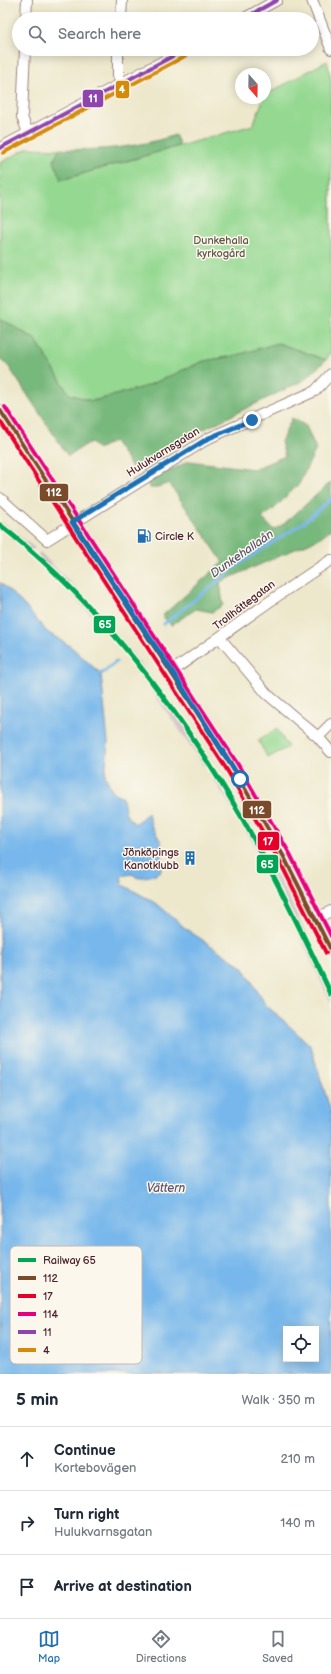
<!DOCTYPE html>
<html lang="en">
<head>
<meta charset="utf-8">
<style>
  :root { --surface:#fff; --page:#f2f2f3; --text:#1f2937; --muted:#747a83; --line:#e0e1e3; --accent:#1f6fb2 }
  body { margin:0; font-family:"Balsamiq Sans",sans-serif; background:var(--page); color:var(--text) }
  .controls { position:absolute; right:12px; bottom:12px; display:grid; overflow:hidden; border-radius:0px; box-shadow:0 2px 10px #0003 }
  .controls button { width:36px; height:36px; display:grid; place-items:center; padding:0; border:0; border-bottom:1px solid var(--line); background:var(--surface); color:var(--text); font:20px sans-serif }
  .compass { position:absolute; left:235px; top:68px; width:36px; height:36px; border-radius:50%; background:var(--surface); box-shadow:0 2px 10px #0003; rotate:160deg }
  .stop { position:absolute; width:12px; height:12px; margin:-9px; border:3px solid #1f6fb2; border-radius:50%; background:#fff }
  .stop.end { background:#1f6fb2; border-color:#fff; box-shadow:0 1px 4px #0008 }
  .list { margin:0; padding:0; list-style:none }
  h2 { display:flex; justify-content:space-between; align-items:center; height:52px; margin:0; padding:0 16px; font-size:17px }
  h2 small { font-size:13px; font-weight:400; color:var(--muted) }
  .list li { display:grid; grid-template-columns:26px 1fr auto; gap:12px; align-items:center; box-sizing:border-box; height:64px; padding:0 16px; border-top:1px solid var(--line) }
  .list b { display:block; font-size:15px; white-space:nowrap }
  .list p { margin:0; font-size:13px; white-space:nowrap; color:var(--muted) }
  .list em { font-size:13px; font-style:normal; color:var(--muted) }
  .icon { flex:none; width:22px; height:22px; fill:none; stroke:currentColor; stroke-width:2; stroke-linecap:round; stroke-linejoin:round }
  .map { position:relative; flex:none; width:331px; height:1374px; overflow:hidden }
  .search { position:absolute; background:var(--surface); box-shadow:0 2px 10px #0003; left:12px; right:12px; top:12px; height:44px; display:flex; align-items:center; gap:10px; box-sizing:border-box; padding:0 14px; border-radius:22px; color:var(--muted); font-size:15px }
  .sheet { height:244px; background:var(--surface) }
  nav { display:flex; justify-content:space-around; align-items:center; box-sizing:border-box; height:56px; border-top:1px solid var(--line); background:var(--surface); font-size:11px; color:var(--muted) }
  nav a { display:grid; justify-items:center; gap:2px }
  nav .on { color:var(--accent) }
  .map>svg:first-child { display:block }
  .industrial { fill:#d2bec5 }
  .green { fill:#94d891; stroke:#6f7c5e }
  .forest { fill:#77b87b; stroke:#606c53 }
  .water { fill:#77b7eb; stroke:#606b8b; fill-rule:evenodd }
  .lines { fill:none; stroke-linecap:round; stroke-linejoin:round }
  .stream { stroke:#77b7eb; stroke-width:3 }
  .minor-casing { stroke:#9c847c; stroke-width:12 }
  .minor { stroke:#fff; stroke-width:10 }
  .bus-1-casing { stroke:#fbf7ec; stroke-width:7 }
  .bus-2-casing { stroke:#fbf7ec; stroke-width:7 }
  .bus-3-casing { stroke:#fbf7ec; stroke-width:7 }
  .bus-4-casing { stroke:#fbf7ec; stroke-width:7 }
  .bus-5-casing { stroke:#fbf7ec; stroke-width:7 }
  .bus-1 { stroke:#7a4b2a; stroke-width:4 }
  .bus-2 { stroke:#e4002b; stroke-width:4 }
  .bus-3 { stroke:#e5007d; stroke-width:4 }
  .bus-4 { stroke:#8e44ad; stroke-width:4 }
  .bus-5 { stroke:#d48b09; stroke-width:4 }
  .rail-1-casing { stroke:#fbf7ec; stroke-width:8 }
  .rail-1 { stroke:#00a651; stroke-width:5 }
  .route { stroke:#1f6fb2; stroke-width:5 }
  .labels { text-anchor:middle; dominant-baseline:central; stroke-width:3; stroke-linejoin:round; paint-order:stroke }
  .park-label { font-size:11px; fill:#60564a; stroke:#fbf7ec }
  .street-label { font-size:11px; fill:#4a1f2b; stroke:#fbf7ec }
  .poi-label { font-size:11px; fill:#4a1f2b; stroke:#fbf7ec; text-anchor:start }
  .water-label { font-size:12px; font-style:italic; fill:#5a546e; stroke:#fbf7ec }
  .key { fill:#fbf7ec; stroke:#c6b6b2; stroke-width:1 }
  .key-label { font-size:11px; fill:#4a1f2b }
  .line-badge { stroke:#fbf7ec; stroke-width:1.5 }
  .badge-label { font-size:11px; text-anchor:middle; font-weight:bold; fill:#fff }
</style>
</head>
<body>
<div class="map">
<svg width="331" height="1374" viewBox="0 0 331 1374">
  <rect width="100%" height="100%" fill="#fbf7ec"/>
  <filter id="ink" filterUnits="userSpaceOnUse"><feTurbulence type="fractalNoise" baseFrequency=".025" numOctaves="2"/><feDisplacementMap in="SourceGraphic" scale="8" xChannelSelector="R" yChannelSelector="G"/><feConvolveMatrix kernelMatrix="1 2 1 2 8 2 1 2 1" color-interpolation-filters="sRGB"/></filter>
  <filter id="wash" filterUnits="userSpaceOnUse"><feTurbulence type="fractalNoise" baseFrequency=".012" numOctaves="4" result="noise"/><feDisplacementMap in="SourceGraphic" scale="16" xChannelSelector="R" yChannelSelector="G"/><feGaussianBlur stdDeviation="0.9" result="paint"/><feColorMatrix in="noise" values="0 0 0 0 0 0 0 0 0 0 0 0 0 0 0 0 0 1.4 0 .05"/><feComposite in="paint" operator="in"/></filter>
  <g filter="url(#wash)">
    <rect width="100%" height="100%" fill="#ede8cc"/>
    <path class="industrial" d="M0,521L13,531L35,548L29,553L0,528Z
      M40,552L86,599L127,647L174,708L216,772L259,842L293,905L331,988V1003L298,932L253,843L214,779L128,657L67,588L35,558Z"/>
    <path class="green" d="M327,61L331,80V351L326,360L278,343L234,356L204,361L147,386L105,398L92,401L69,394L36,340L0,318V163L28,148L59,149L54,161L61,180L253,125L265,95Z
      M277,729L288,747L268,758L258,740Z"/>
    <path class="forest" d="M175,135L179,143L178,146L61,180L54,161L59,149C98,151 137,148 175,135Z
      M0,318L36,340L69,394L92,401L105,398L147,386L204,361L234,356L278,343L326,360L304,380L196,433L133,469L114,441L98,449L90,442L68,456L9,367L0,358Z
      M292,418L306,426L316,449L299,484L275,508L262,518L274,530L285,523L331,482V529L318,539L220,582L223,605L212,612L196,609L171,625L162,616L223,562L169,483L155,488H150L148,485V481L189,461L254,469L285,456L281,442Z"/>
    <path class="water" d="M0,582L23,604L47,632L70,646L101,674L108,742L105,776L113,792L122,796L126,814L135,824L148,813L151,825L161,842V871L155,875L138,878L132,874L121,876L123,885L156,903L186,929L243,967L265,1004L310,1045L331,1112V1374H0ZM286,1329H316V1359H286Z"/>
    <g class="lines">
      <path class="stream" d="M164,624L238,565L303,523L331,499
        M101,674L116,662"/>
    </g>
  </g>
  <g filter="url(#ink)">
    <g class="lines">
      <defs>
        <path id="minor" d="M312,0L331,49
          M26,19L27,0
          M121,19L122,0
          M243,19L277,0
          M25,49L22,117L28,133
          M118,49V75L121,83
          M0,148L186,49
          M0,410C39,470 78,532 118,591C195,707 274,823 331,950
          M0,498L47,540L209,438L315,391L331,374
          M220,638L267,694L318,737L331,752
          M172,671C225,634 276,595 331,560
          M318,737L331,724
          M317,918L331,911"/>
      </defs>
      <use href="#minor" class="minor-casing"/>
      <use href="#minor" class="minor"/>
      <defs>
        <path id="bus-1" d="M0,410L232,766L284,857L331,950"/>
        <path id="bus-2" d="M0,421L227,770L279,860L326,953"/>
        <path id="bus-3" d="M5,407L237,763L290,854L331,936"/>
        <path id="bus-4" d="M243,19L277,0
          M0,148L186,49"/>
        <path id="bus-5" d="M3,153L189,54"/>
      </defs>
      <use href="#bus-1" class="bus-1-casing"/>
      <use href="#bus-2" class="bus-2-casing"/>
      <use href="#bus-3" class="bus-3-casing"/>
      <use href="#bus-4" class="bus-4-casing"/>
      <use href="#bus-5" class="bus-5-casing"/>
      <use href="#bus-1" class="bus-1"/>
      <use href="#bus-2" class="bus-2"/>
      <use href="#bus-3" class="bus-3"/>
      <use href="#bus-4" class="bus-4"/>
      <use href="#bus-5" class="bus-5"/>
      <defs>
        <path id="rail-1" d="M0,525C99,602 178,708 241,816C274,874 303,934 331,994"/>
      </defs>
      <use href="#rail-1" class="rail-1-casing"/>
      <use href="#rail-1" class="rail-1"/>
    </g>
  </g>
  <g class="lines" filter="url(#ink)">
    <path class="route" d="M240,779L172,671L72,522L209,438L252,420"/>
  </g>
  <defs>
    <symbol id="fuel-bare" viewBox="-9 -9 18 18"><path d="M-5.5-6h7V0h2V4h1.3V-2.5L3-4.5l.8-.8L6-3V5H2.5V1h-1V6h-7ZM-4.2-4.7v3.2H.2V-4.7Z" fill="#1f6fb2" stroke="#fbf7ec" stroke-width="2.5" paint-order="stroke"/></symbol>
    <symbol id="building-bare" viewBox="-9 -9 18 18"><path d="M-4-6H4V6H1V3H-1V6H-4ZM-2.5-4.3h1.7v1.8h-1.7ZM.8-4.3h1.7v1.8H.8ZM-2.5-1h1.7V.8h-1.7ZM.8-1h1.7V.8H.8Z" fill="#1f6fb2" stroke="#fbf7ec" stroke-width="2.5" paint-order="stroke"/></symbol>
  </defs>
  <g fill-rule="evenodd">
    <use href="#fuel-bare" x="134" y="526" width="20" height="20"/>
    <use href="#building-bare" x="180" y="848" width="20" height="20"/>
  </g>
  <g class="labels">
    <g class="park-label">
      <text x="221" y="240">Dunkehalla<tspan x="221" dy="13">kyrkogård</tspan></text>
    </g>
    <g class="street-label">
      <text transform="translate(163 452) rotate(-32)">Hulukvarnsgatan</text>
      <text transform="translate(244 605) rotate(-37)">Trollhättegatan</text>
    </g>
    <g class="poi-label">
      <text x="155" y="536">Circle K</text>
      <text x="179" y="852" text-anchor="end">Jönköpings<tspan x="179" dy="13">Kanotklubb</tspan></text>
    </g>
    <g class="water-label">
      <text transform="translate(242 554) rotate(-35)">Dunkehallaån</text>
      <text x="166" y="1188">Vättern</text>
    </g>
  </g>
  <rect x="10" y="1246" width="132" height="118" rx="6" class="key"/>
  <rect x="18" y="1258" width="18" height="4" fill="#00a651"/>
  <rect x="18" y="1276" width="18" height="4" fill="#7a4b2a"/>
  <rect x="18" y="1294" width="18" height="4" fill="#e4002b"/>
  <rect x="18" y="1312" width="18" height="4" fill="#e5007d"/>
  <rect x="18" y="1330" width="18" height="4" fill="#8e44ad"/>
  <rect x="18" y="1348" width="18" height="4" fill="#d48b09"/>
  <g class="key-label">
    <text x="43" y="1264">Railway 65</text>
    <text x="43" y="1282">112</text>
    <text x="43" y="1300">17</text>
    <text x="43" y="1318">114</text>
    <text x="43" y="1336">11</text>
    <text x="43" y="1354">4</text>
  </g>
  <g class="line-badge">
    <rect x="115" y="80" width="15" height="19" rx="4" fill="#d48b09"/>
    <rect x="82" y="89" width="22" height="19" rx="4" fill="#8e44ad"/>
    <rect x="39" y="483" width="30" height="19" rx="4" fill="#7a4b2a"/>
    <rect x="93" y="615" width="23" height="19" rx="4" fill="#00a651"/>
    <rect x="242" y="800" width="30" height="19" rx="4" fill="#7a4b2a"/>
    <rect x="257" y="831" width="23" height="20" rx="4" fill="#e4002b"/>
    <rect x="256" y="854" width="23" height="20" rx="4" fill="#00a651"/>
  </g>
  <g class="badge-label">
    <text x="122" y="93">4</text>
    <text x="93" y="102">11</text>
    <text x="54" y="496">112</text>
    <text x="105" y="628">65</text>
    <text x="257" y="814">112</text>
    <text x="268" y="845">17</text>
    <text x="267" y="868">65</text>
  </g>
</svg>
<div class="controls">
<button><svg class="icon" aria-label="locate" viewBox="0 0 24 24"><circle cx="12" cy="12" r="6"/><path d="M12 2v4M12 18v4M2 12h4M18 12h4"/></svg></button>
</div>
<svg class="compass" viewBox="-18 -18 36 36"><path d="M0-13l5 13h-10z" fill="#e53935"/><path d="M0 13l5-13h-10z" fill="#747a83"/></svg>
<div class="stop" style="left:240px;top:779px"></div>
<div class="stop end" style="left:252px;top:420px"></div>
<div class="search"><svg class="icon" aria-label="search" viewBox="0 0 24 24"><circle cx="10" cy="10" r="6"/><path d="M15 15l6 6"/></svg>Search here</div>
</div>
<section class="sheet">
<h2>5 min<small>Walk · 350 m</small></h2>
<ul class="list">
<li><svg class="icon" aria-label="ahead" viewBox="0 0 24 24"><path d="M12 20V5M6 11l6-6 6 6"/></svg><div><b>Continue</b><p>Kortebovägen</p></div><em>210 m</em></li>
<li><svg class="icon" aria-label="right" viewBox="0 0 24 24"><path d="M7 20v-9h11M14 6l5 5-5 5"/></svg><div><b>Turn right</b><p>Hulukvarnsgatan</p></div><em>140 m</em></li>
<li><svg class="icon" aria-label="arrive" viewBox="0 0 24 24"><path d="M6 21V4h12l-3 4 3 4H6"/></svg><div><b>Arrive at destination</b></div></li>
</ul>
</section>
<nav>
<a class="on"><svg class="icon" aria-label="map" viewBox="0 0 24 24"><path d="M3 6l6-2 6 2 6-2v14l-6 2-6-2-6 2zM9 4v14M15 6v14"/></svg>Map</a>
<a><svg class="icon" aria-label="directions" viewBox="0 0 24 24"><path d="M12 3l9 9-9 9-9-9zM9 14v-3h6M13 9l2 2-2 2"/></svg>Directions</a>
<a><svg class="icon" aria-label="saved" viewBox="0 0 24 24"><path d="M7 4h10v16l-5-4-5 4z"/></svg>Saved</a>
</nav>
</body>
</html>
